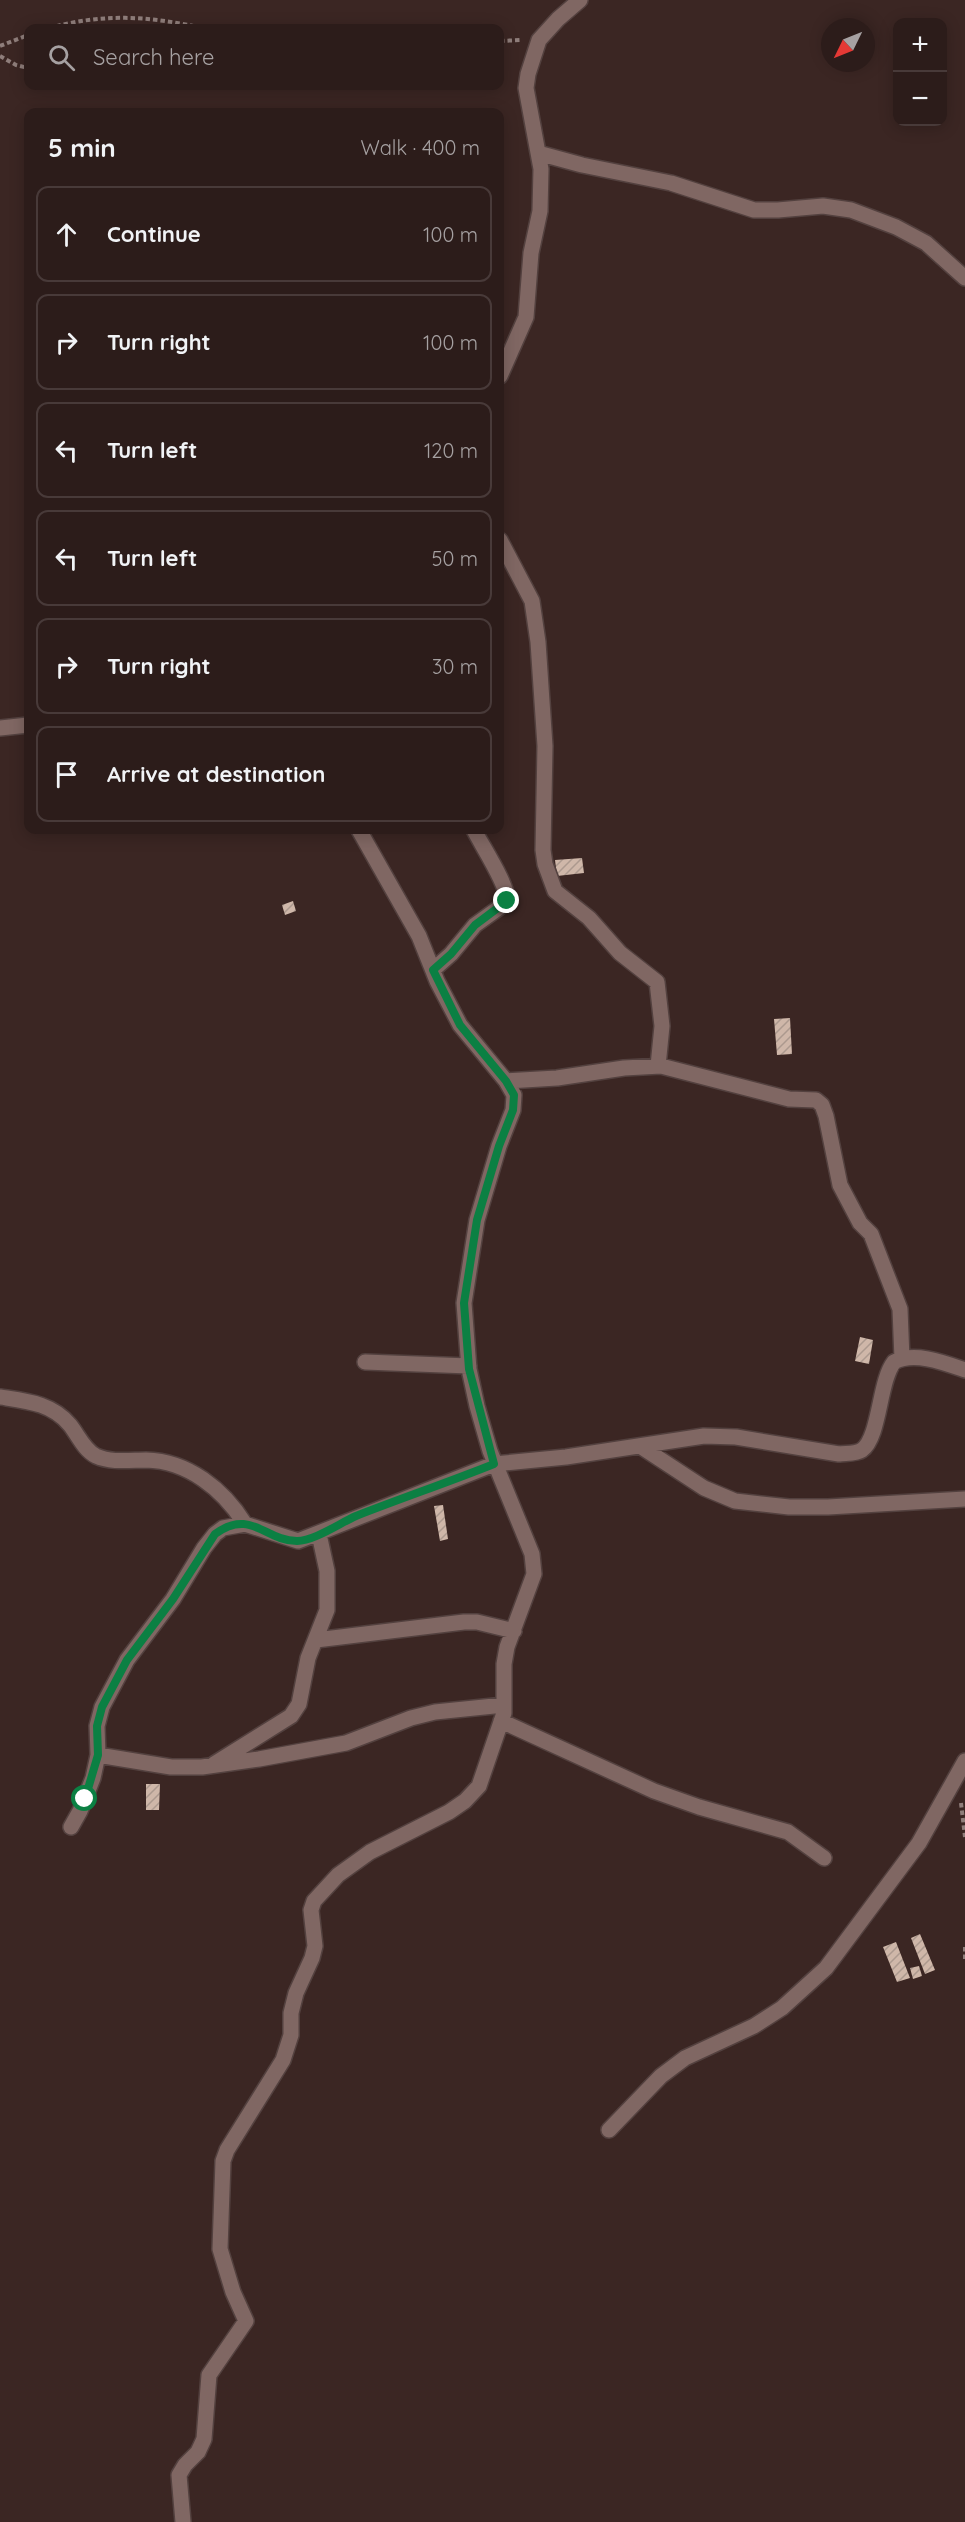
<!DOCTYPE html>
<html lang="en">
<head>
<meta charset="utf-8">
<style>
  :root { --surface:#2c1c1a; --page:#382927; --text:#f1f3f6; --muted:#a6a1a2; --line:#483a39 }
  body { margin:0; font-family:Quicksand,sans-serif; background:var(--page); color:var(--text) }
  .controls { position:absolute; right:18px; top:18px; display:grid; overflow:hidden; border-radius:12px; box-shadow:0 3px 15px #0003 }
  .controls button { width:54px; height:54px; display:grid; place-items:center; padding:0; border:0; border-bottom:2px solid var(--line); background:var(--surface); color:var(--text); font:30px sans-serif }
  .compass { position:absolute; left:821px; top:18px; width:54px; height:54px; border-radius:50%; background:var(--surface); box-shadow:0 3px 15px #0003; rotate:227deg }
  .stop { position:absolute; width:18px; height:18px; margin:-14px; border:4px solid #0b8043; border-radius:50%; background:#fff }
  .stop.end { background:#0b8043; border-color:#fff; box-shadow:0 2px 6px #0008 }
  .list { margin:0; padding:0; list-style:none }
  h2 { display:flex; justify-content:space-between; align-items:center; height:78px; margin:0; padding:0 24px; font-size:26px }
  h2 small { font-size:20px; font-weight:400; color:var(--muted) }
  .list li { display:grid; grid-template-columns:39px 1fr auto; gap:18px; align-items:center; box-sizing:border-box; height:96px; margin:0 12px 12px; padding:0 12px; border:2px solid var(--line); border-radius:12px }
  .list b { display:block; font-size:22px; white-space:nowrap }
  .list em { font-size:20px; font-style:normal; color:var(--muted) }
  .icon { flex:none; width:33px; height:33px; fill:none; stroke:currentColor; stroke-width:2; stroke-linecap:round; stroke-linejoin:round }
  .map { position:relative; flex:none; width:965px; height:2522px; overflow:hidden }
  .search { position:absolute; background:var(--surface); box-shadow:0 3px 15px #0003; left:24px; top:24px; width:480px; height:66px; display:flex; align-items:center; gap:15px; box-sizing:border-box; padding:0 21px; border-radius:12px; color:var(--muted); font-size:22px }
  .panel { position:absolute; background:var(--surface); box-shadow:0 3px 15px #0003; left:24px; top:108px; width:480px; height:726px; border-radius:12px }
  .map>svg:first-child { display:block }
  .building { fill:url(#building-hatch) }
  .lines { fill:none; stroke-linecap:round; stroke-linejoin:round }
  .minor-casing { stroke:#53413f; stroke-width:18 }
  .path { stroke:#8f7e7b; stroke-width:4; stroke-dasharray:4.5 3; stroke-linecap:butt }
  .minor { stroke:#806763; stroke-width:15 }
  .route { stroke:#0b8043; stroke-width:8 }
</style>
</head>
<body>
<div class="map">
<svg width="965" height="2522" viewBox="0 0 965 2522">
  <defs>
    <pattern id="building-hatch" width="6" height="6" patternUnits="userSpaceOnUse" patternTransform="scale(1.5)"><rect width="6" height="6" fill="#cfb7a9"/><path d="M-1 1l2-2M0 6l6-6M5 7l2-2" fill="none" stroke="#ac998e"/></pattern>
  </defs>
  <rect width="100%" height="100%" fill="#3b2623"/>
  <path class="building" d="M582,858L584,873L557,876L555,860Z
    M293,901L296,911L285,915L282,905Z
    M790,1018L792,1054L777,1055L774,1019Z
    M860,1337L873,1340L869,1364L855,1361Z
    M443,1505L448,1539L440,1541L434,1506Z
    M146,1784H160L159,1810H146Z
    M920,1934L935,1970L925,1974L911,1938Z
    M896,1942L910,1978L897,1982L883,1947Z
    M919,1966L922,1976L913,1979L910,1968Z"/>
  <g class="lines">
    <defs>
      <path id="minor" d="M538,153L582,165L671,183L754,210H778L823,206L851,210L896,227L926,243L965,278
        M500,376L526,317L531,253L540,211L541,169L526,88L528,74L539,40L558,19L580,0
        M500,540L532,601L538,642L545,746L543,850L545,864L555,891L589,918L620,953L657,982L662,1026L658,1066
        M0,728L28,725
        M433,970L451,954L475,925L507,902C510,888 482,846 474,830
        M506,1081L557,1078L624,1068L661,1066L789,1099L816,1100L822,1105L826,1116L840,1185L860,1223L871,1234L900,1309L902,1359
        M365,1362L469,1366
        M0,1397C26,1401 52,1403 70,1425C78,1435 84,1450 96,1456C111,1463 131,1460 146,1460C188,1461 223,1489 245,1524
        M640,1446L704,1488L735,1501L789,1507H828L965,1499
        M316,1640L464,1622H477L514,1631
        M501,1721L654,1791L699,1807L788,1832L824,1858
        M98,1755L171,1767H202L259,1759L346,1743L411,1718L435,1712L504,1705
        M214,1764L291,1716L299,1704L308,1658L327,1610V1571L319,1534
        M71,1827L80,1811L93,1778L98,1755L97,1726L102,1707L127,1660L173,1599L204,1548L215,1534L223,1528L245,1524L298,1541L494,1464L566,1457L704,1436L736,1437L839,1454C846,1453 856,1454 862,1450C880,1437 879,1381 894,1362C914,1351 945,1363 965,1370
        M609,2130L661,2076L685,2058L754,2026L782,2008L826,1968L919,1843L965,1761
        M183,2522L179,2475L185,2465L198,2452L204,2439L209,2375L246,2321L233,2292L220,2249L223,2161L227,2150L283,2060L291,2035V2013L296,1993L312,1958L315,1946L311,1910L314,1901L338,1875L370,1852L449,1812L465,1801L479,1786L504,1713V1664L507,1647L534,1574L532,1554L490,1451L477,1406L469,1369L464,1303L477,1220L499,1146L513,1110L514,1095L506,1081L460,1025L437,981L419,936L359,830"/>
    </defs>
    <use href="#minor" class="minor-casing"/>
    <path class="path" d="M49,28C104,13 148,16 203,28
      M500,41L521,40
      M0,46L28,35
      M0,56L16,65L28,68
      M961,1803L965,1837
      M965,1947V1962"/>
    <use href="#minor" class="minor"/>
  </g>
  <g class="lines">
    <path class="route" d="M85,1799L98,1755L97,1726L102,1707L127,1660L173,1599L215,1534C251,1508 265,1541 297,1541C314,1541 340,1523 356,1516C402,1498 449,1482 494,1464L469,1369L464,1303L477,1220L499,1146L513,1110L514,1095L506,1081L460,1025L433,970L451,954L475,925L507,901"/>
  </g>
</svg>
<div class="controls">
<button>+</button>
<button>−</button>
</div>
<svg class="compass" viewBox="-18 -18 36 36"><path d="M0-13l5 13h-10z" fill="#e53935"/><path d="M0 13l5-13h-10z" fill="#a6a1a2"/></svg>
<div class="stop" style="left:85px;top:1799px"></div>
<div class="stop end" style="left:507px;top:901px"></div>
<div class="search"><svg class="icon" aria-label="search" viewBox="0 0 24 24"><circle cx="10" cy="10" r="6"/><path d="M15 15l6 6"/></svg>Search here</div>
<section class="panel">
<h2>5 min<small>Walk · 400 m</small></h2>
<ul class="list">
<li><svg class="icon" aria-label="ahead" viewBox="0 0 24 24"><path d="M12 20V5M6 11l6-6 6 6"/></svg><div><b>Continue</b></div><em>100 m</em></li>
<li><svg class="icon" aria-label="right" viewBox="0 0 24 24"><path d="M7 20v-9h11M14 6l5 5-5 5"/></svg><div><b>Turn right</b></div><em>100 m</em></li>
<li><svg class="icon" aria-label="left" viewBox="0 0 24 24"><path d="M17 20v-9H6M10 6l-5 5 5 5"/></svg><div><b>Turn left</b></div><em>120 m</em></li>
<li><svg class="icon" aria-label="left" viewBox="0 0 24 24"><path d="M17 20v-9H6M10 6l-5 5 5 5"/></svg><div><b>Turn left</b></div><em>50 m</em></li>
<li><svg class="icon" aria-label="right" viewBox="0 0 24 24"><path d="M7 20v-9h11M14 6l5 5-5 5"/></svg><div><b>Turn right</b></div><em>30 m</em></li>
<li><svg class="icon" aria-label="arrive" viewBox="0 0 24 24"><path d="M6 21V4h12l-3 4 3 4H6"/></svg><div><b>Arrive at destination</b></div></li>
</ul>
</section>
</div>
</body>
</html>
